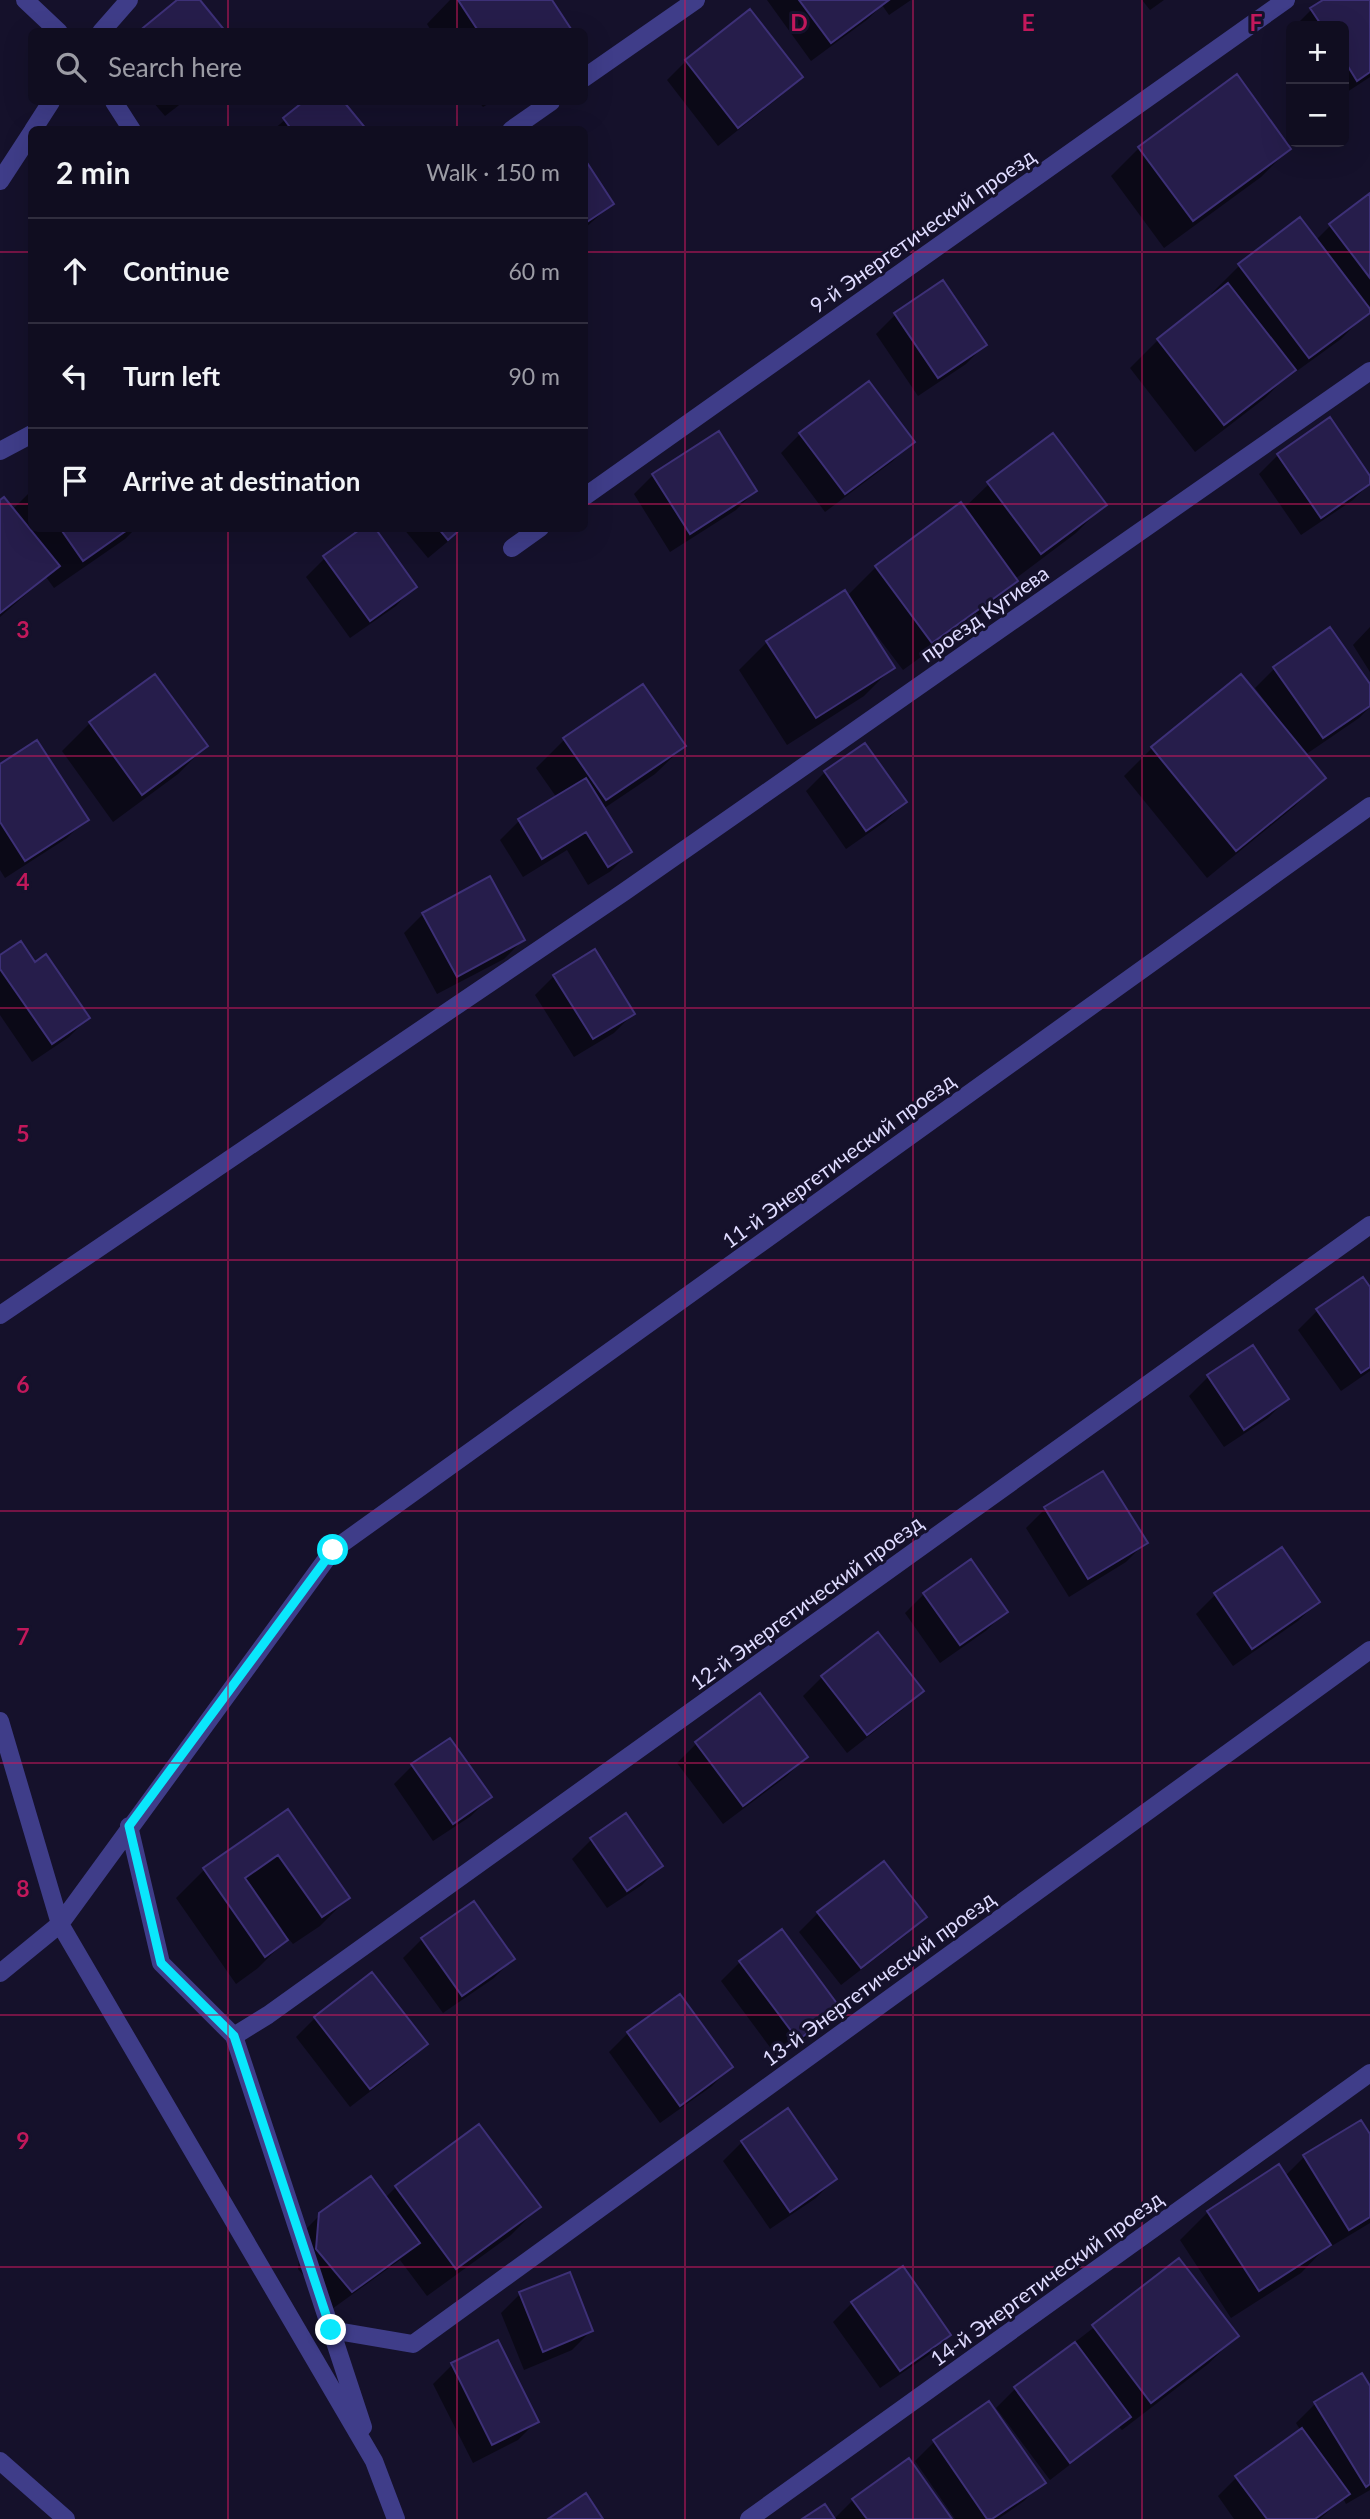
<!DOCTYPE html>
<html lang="en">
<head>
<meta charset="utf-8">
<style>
  :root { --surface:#100d20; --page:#191629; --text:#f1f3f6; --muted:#9c9ca5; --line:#302d3e }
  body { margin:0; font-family:Lato,sans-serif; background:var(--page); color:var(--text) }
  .controls { position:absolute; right:21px; top:21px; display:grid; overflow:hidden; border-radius:10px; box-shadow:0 7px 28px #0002 }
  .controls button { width:63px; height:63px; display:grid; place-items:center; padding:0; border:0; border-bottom:2px solid var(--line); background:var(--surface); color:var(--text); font:35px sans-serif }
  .stop { position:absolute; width:21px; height:21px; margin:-16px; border:5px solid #0ae7fc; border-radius:50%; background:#fff }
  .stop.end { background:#0ae7fc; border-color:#fff; box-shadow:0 2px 7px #0008 }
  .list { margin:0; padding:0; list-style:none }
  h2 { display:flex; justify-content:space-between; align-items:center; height:91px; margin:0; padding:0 28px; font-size:30px }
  h2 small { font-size:23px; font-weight:400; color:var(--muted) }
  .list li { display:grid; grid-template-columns:46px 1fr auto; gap:21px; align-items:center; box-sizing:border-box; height:105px; padding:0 28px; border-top:2px solid var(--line) }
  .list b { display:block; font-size:26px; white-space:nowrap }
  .list em { font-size:23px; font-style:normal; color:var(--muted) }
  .icon { flex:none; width:38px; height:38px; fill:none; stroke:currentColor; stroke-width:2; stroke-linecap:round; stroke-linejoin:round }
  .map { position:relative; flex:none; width:1370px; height:2519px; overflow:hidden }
  .search { position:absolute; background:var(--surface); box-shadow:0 7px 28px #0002; left:28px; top:28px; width:560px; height:77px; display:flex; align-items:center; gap:18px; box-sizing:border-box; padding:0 24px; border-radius:10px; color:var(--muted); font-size:26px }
  .panel { position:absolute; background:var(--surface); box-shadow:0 7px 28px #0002; left:28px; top:126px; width:560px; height:406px; border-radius:10px }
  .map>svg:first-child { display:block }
  .shadow { fill:#0007; fill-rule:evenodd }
  .building { fill:#261d4b; stroke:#3d3077; stroke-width:2 }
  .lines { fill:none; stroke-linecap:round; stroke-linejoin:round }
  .minor { stroke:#3f3d89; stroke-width:18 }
  .route { stroke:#0ae7fc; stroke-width:9 }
  .grid { fill:none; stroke:#c2185b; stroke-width:2; stroke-opacity:0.55 }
  .labels { text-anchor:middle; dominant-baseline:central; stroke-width:6; stroke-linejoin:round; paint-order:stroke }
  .street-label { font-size:21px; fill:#dfdbff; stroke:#15112b }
  .grid-label { font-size:23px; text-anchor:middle; font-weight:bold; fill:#c2185b; stroke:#15112b; stroke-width:6; stroke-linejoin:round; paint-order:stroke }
</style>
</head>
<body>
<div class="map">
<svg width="1370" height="2519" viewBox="0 0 1370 2519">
  <rect width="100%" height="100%" fill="#15112b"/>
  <path class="shadow" d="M450,0H550L571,32H432L427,24Z
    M767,0H911L889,15L882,5L868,19L811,61Z
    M1142,0H1164L1150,10Z
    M1326,0H1370V77L1344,94V26H1295L1311,10Z
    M686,61L800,77L781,96L718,146L667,80Z
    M1236,76L1289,149L1261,177L1164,248L1111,176L1139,148Z
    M153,102H183L165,116Z
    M306,102H342L365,130H273Z
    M479,102H491L483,107Z
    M584,161L612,204L584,229Z
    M1370,195V314L1365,315L1341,339L1279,384L1265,398L1195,452L1130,368L1158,340L1214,297L1211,294L1239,266L1316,240L1330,226Z
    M942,282L985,345L966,364L918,396L876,334L895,315Z
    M718,433L755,491L736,510L670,552L634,494L653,475Z
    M800,434L912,441L893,461L825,512L781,453Z
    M1278,455L1370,479V483L1353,500L1301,535L1259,474Z
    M989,484L1104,505L1076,533L1015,579L987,609L903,670L862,616L860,617L892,668L864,696L787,745L739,670L767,642L847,596L876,567L961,505L963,509Z
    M32,490V528H136L125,539L54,588L46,577L0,617V502L12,510Z
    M403,528H464L428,558Z
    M325,558L415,586L396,606L350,638L306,577Z
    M1370,627V672L1353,645Z
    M1274,669L1370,687V707L1359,718L1305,755L1323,778L1295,806L1207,878L1124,776L1152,748L1264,706L1267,704L1255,688Z
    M643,686L684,746L655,774L603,809L630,852L611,871L588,885L567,850L523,877L500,840L519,821L557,798L536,768L564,740Z
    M90,723L206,746L178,774L113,822L62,751Z
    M0,766L86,819L67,838L5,878L0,870Z
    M825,772L905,802L886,821L846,849L806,791Z
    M423,914L523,940L504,959L437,994L404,933Z
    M0,957L34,964L88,1018L69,1037L32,1062L0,1015Z
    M554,976L633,1014L614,1033L574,1057L535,995Z
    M1363,1279L1370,1290V1371L1341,1391L1298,1330L1317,1311Z
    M1208,1377L1287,1399L1268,1418L1224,1447L1189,1396Z
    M1103,1473L1145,1543L1126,1562L1069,1597L1026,1528L1045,1509Z
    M924,1594L1006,1611L987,1630L940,1663L905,1613Z
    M1215,1595L1318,1602L1298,1621L1233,1666L1196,1614Z
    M877,1634L921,1691L902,1710L847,1753L803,1696L822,1677Z
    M759,1695L806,1757L787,1776L723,1824L677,1763L696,1744Z
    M413,1765L490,1797L471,1816L433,1841L394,1784Z
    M288,1811L348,1898L320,1926L293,1944L288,1938L258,1968L236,1984L176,1898L204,1870ZM249,1882L282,1929L279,1931L246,1884Z
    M591,1840L661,1865L642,1885L607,1908L572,1859Z
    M818,1913L925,1916L906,1935L841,1985L799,1932Z
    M422,1939L513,1959L494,1978L443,2013L403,1958Z
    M740,1962L839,2009L819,2028L778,2058L721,1981Z
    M679,1996L731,2067L712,2086L660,2123L609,2052L628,2033Z
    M315,2018L426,2044L407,2063L350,2107L296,2037Z
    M788,2111L835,2179L816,2198L770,2229L723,2161L742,2142Z
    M479,2126L539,2207L511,2235L427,2296L400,2260L332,2309L298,2269L301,2234L320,2215L385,2198L396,2187Z
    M1370,2138V2223L1330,2247L1328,2245L1301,2273L1231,2318L1180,2240L1208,2212L1285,2176L1304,2157Z
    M1179,2261L1237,2336L1208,2364L1122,2430L1119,2427L1050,2480L996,2408L1015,2389Z
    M520,2294L591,2331L572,2350L524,2370L501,2313Z
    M852,2303L949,2335L930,2354L880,2388L833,2322Z
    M452,2365L537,2421L518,2440L473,2463L433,2384Z
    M1362,2376L1370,2389V2490L1346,2504L1343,2498L1320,2519H1234L1218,2496L1237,2477L1301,2431L1296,2423L1315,2404Z
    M989,2404L1043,2482L1024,2501L998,2519H955L915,2461L934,2442Z
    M853,2500L950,2519H834Z"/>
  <path class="building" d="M177,0H200L226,32H138Z
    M458,0H552L573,32H479Z
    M799,0H889L831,43Z
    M1323,0H1370V72L1357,81L1344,60V26H1322L1310,8Z
    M750,9L803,77L738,128L685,60Z
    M1237,74L1291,149L1193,221L1138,147Z
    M303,102H344L367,130H292L283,118Z
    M584,158L614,204L584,224Z
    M1370,193V278L1329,224Z
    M1300,217L1370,309V313L1309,358L1238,264Z
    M943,280L987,345L938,378L894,313Z
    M1228,283L1296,370L1224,425L1157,339Z
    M869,381L915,442L845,494L799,433Z
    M1330,417L1370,476V484L1321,518L1277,454Z
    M719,431L757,491L690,534L652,474Z
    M1053,433L1107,505L1041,554L987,482Z
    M4,497L60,566L0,613V500Z
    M961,502L1018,581L932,643L875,566Z
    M60,528H130L83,561Z
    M362,528H375L417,587L370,621L323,556Z
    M438,528H462L448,540Z
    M845,590L895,668L816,718L766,641Z
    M1330,627L1370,684V706L1323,738L1273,667Z
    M155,674L208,746L142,795L89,722Z
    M1241,674L1326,778L1236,851L1151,747Z
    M643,684L686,746L606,800L563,738Z
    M37,740L89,820L25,861L0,822V764Z
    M865,743L907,802L866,831L824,771Z
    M586,778L632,852L608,867L586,832L542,859L518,819Z
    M490,876L525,940L457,977L422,913Z
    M21,941L35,962L46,954L90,1018L52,1044L0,969V955Z
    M595,949L635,1014L593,1039L553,975Z
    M1363,1277L1370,1287V1367L1361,1373L1316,1309Z
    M1253,1345L1289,1399L1244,1430L1207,1375Z
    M1103,1471L1148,1543L1088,1579L1044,1507Z
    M1282,1547L1320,1602L1252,1649L1214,1593Z
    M971,1559L1008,1612L960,1645L923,1593Z
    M878,1632L924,1691L867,1735L821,1676Z
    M760,1693L808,1757L743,1806L695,1742Z
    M450,1738L492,1797L453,1824L411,1764Z
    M288,1809L350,1898L322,1917L278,1855L245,1878L288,1940L265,1957L203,1868Z
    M626,1813L663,1866L627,1891L590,1838Z
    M884,1861L927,1917L861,1968L817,1912Z
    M474,1901L515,1959L462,1996L421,1938Z
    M782,1929L841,2009L798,2040L739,1961Z
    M372,1972L428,2044L370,2089L314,2017Z
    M680,1994L733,2067L680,2106L627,2032Z
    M788,2108L837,2179L790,2212L741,2141Z
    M1361,2120L1370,2134V2217L1349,2230L1303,2155Z
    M479,2124L541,2207L456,2269L395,2186Z
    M1279,2164L1331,2245L1259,2291L1207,2211Z
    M371,2176L420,2243L352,2292L316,2249L319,2213Z
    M1179,2258L1239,2336L1151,2403L1092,2325Z
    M903,2266L951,2335L900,2371L851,2302Z
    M570,2272L593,2331L543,2352L519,2292Z
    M498,2340L539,2422L492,2445L451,2363Z
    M1075,2342L1131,2417L1070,2463L1014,2387Z
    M1362,2373L1370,2386V2484L1366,2487L1314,2402Z
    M989,2401L1046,2483L992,2519H987L933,2440Z
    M1302,2428L1350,2494L1315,2519H1267L1235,2476Z
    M909,2458L952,2519H867L852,2499Z
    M586,2493L603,2519H548Z
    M825,2504L835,2519H802Z"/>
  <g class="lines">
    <path class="minor" d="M25,0L59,32
      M101,32L129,0
      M584,78L696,0
      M114,102L132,130
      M33,130L51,102
      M511,130L551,102
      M0,181L32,132
      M0,451L32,434
      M584,497L1286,0
      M512,548L540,528
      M0,1315L624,892L1370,371
      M0,1721L60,1924L374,2461L396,2519
      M129,1826L161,1963L234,2036L331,2330L413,2344L1370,1650
      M0,1973L60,1924L333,1550L1370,806
      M234,2036L268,2015L1370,1225
      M331,2330L363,2427
      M0,2461L66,2519
      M749,2519L1370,2073"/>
  </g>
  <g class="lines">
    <path class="route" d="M331,2330L234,2036L161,1963L129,1826L333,1550"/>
  </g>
  <path class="grid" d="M228,0V32M457,0V32M685,0V2519M913,0V2519M1142,0V2519M228,102V130M457,102V130M0,252H32M584,252H1370M0,504H32M584,504H1370M228,528V2519M457,528V2519M0,756H1370M0,1008H1370M0,1260H1370M0,1511H1370M0,1763H1370M0,2015H1370M0,2267H1370"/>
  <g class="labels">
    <g class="street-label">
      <text transform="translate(922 230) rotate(-35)">9-й Энергетический проезд</text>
      <text transform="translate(984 613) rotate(-35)">проезд Кугиева</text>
      <text transform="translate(838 1160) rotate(-36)">11-й Энергетический проезд</text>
      <text transform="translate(806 1602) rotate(-36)">12-й Энергетический проезд</text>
      <text transform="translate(878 1978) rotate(-36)">13-й Энергетический проезд</text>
      <text transform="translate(1046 2278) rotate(-36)">14-й Энергетический проезд</text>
    </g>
  </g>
  <g class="grid-label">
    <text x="799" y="31">D</text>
    <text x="1028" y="31">E</text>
    <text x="1256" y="31">F</text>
    <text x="23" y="638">3</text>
    <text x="23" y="890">4</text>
    <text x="23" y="1142">5</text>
    <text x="23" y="1393">6</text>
    <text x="23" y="1645">7</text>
    <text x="23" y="1897">8</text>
    <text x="23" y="2149">9</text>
  </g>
</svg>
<div class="controls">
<button>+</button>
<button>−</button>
</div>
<div class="stop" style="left:333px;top:1550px"></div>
<div class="stop end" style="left:331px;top:2330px"></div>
<div class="search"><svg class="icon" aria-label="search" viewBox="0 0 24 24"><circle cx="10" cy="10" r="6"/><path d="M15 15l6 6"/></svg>Search here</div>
<section class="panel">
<h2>2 min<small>Walk · 150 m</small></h2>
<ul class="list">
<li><svg class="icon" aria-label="ahead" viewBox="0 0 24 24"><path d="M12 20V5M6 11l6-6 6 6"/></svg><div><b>Continue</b></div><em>60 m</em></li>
<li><svg class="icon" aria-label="left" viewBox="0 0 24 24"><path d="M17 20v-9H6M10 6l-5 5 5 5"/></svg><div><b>Turn left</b></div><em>90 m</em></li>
<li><svg class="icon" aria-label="arrive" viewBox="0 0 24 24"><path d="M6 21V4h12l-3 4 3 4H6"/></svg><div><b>Arrive at destination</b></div></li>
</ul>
</section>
</div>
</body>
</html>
